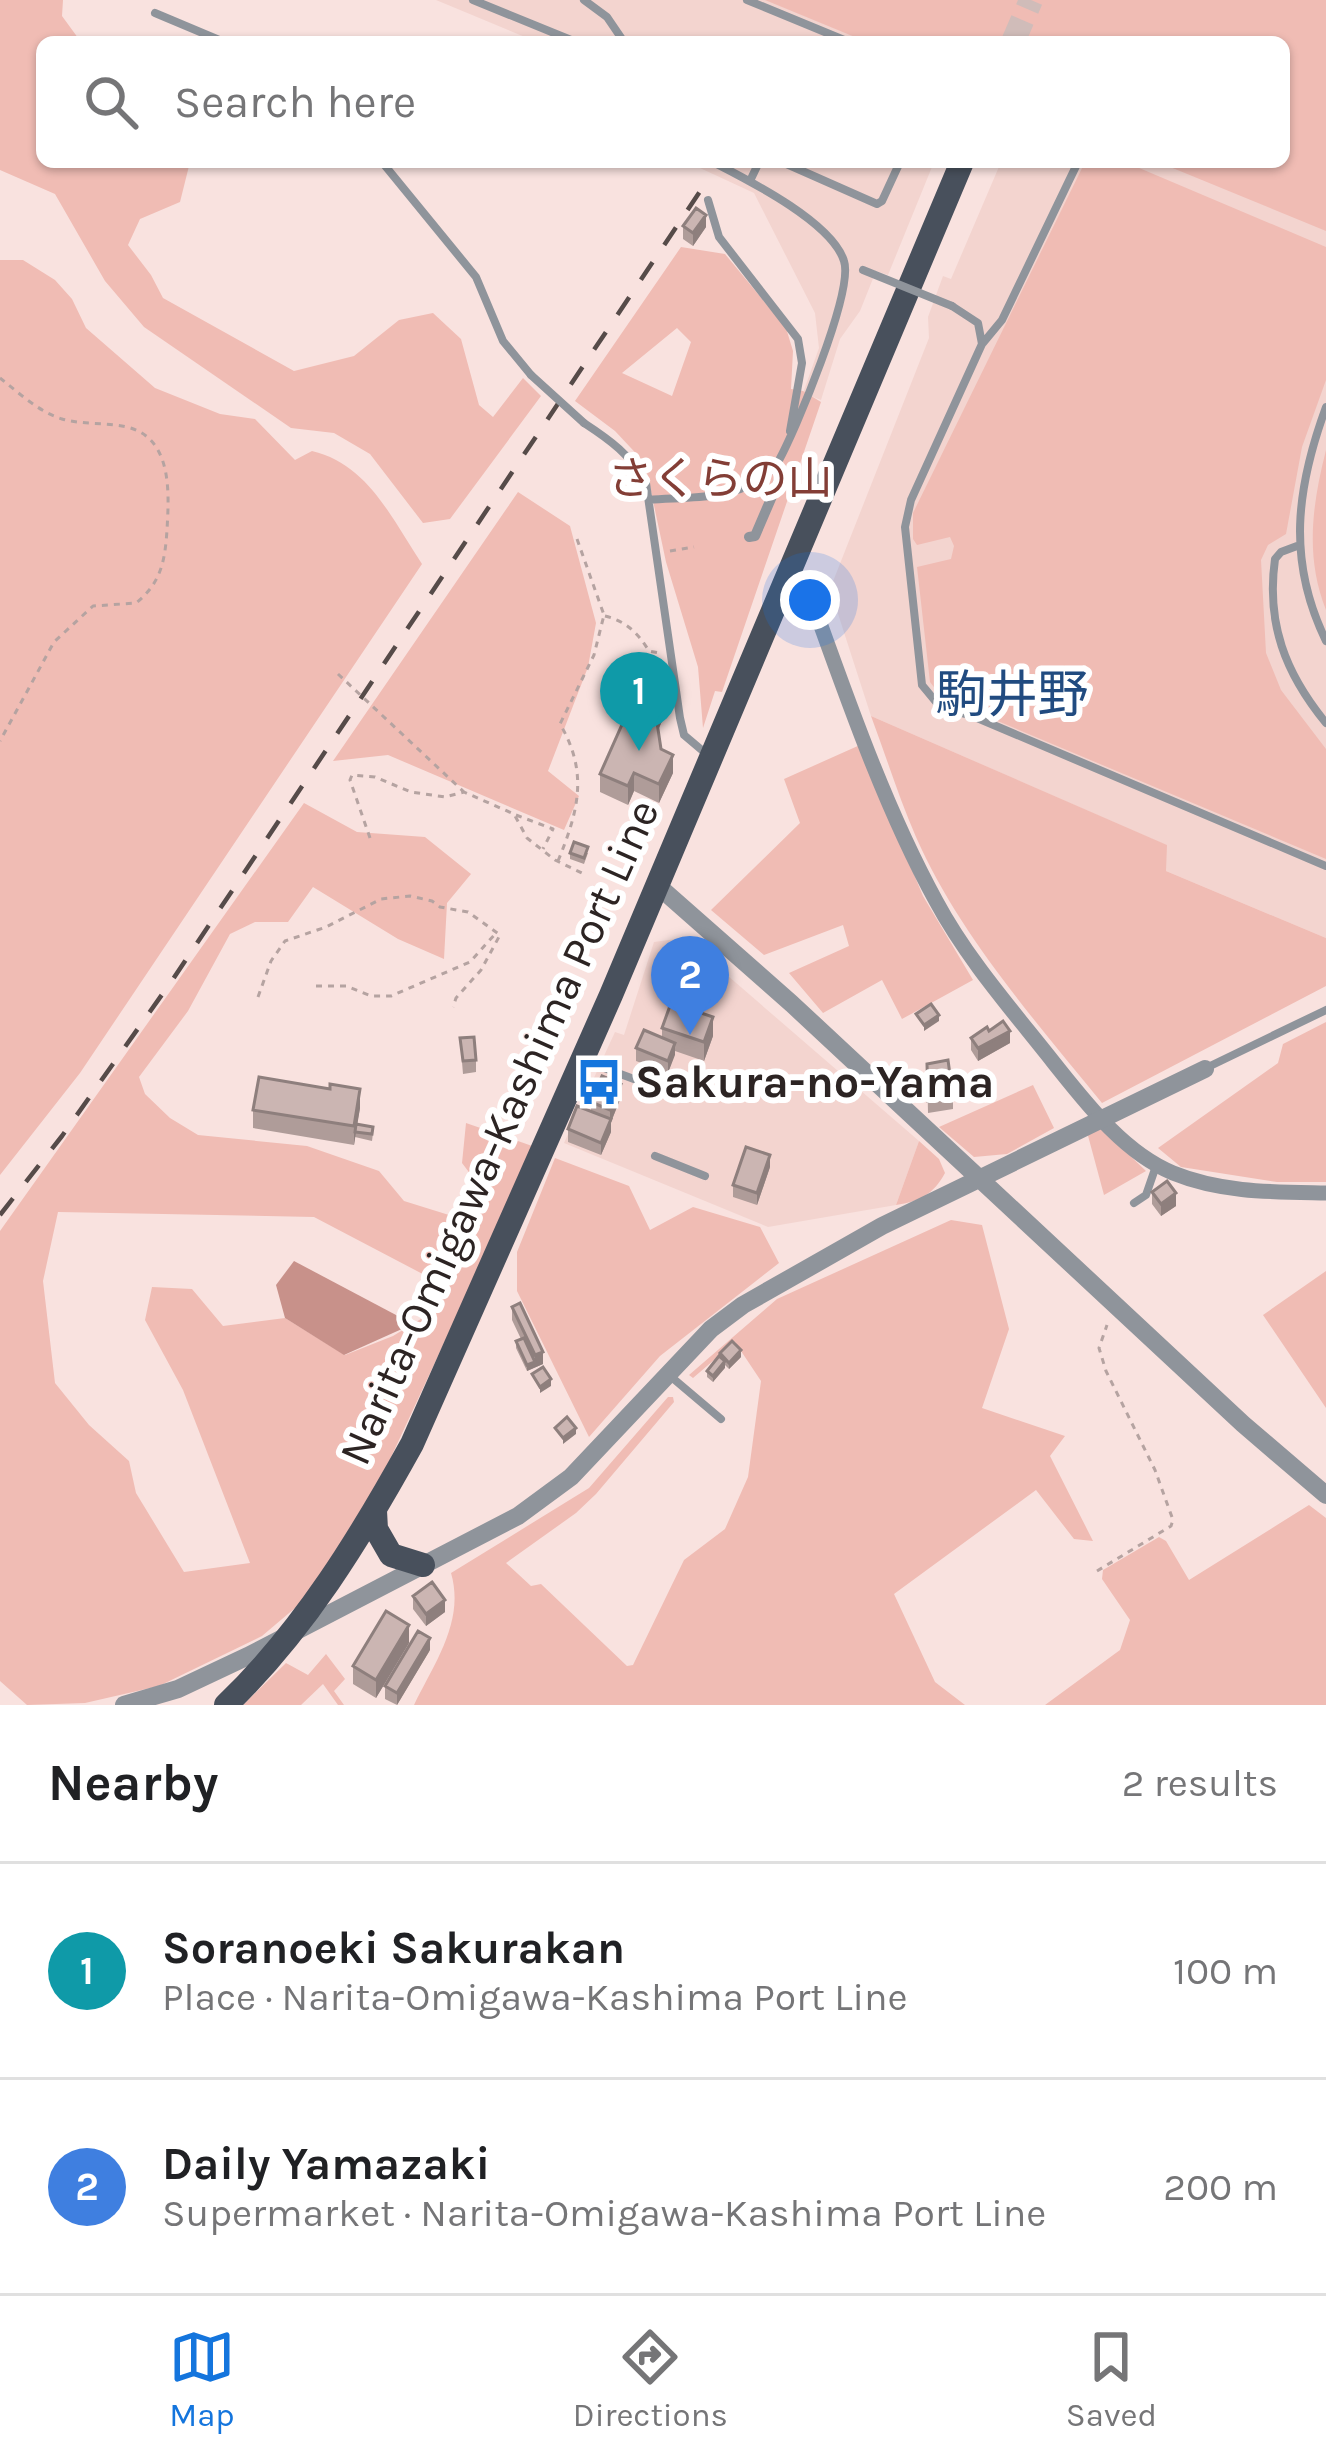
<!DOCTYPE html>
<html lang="en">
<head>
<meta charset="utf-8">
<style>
  :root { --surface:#fff; --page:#f6f6f6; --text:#202124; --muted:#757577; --line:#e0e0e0; --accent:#1475dd }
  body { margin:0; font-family:Karla,"Noto Sans JP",sans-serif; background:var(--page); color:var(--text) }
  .you { position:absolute; left:810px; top:600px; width:42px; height:42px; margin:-30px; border:9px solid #fff; border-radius:50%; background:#1a73e8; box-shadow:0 0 0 18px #1a73e833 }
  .badge { display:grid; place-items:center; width:78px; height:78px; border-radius:50%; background:var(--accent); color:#fff; font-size:39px; font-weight:700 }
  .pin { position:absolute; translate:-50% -99px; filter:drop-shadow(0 3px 6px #0008) }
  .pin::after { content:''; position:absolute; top:63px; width:42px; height:36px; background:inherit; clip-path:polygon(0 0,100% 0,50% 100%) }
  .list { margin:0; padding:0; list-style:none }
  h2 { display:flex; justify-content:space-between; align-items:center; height:156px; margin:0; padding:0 48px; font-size:51px }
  h2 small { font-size:39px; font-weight:400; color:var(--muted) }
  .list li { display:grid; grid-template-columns:78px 1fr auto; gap:36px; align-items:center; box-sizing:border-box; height:216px; padding:0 48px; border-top:3px solid var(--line) }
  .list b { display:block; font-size:45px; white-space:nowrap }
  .list p { margin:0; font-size:39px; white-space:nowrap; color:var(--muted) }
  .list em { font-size:39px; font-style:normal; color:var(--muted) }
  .icon { flex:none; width:66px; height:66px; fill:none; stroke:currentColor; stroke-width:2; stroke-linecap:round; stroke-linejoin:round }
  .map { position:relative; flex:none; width:1326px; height:1705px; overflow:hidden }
  .search { position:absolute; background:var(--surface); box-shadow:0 3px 9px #0004; left:36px; right:36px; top:36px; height:132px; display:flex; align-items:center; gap:30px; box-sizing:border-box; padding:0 42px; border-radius:18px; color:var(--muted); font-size:45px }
  .sheet { height:588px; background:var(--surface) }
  nav { display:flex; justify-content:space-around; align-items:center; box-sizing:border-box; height:168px; border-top:3px solid var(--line); background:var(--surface); font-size:33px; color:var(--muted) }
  nav a { display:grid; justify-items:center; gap:6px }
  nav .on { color:var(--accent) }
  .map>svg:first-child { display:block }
  .built { fill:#f3d4cf }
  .green { fill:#f0bcb4; fill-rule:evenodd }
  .water { fill:#c8918a }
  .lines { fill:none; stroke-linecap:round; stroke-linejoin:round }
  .primary-tunnel { stroke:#d0bcb9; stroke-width:24; stroke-dasharray:24 12; stroke-linecap:butt }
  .path { stroke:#b5a3a1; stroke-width:3; stroke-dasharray:6 6; stroke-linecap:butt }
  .service { stroke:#8f949b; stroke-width:8 }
  .pedestrian { stroke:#8f949b; stroke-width:10 }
  .minor { stroke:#8f949b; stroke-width:15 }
  .tertiary { stroke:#8f949b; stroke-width:18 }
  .primary { stroke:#48505c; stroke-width:24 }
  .rail { stroke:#564b49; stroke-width:4.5; stroke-dasharray:21 21; stroke-linecap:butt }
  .service-bridge { stroke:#8f949b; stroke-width:8 }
  .wall { fill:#af9c99 }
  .shaded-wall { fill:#8e7f7d }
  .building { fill:#cbb5b2; stroke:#8e7f7d; stroke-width:3 }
  .labels { text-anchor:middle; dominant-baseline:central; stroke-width:12; stroke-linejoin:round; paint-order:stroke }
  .park-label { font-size:45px; fill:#833e36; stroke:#fff }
  .poi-label { font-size:45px; font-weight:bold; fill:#2c2423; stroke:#fff; text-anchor:start }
  .street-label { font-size:45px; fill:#2c2423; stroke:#fff }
  .quarter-label { font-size:51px; fill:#214b80; stroke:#fff }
</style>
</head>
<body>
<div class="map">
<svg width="1326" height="1705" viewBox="0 0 1326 1705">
  <rect width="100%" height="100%" fill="#f9e2df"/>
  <path class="built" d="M436,0H1326V938L1166,871V845L871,716L830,589L929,338L928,317L943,276L951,279L1001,162H1284V42H537Z
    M687,162H934L888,275L876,271L860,311L840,339L821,400L803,393L819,348L815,313L754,193Z
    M684,938L919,1141L896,1205L768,1227L564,1143L615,1032L624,1035L654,942Z"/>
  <path class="green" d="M0,0H63L62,16L81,42H42V162H190L180,202L140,219L128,245L151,275L163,298L294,371L354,356L399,320L433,313L461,339L479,405L493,417L523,378L541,396L450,519L423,523L370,454L334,433L291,428L144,327L105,281L55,194L0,170Z
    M765,0H1326V231L1158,162H1284V42H867Z
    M1085,162H1125L1326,247V380L1302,447L1286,534L1268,545L1261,560L1266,653L1281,690L1326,749V859L962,706L947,704L930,682L917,567L951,559L954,546L950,537L917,545L913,539V513Z
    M681,247L725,254L786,328L793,351L791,389L803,391L821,402L722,692L715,691L703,728L698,667L666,562L645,463L615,431L575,401ZM677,328L691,342L672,396L622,373Z
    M0,260H23L55,280L72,299L86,328L155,388L220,414L255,419L295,460L312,451C368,464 392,519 422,564L80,1073L0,1175Z
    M1326,450V610C1305,557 1312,505 1326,450Z
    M518,492L570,526L596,623L588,667L548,771L579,796L564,830L388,755L333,761Z
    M871,716L1167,845L1166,871L1326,938V986L1102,1103C1036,1022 958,933 916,837C899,798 886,756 871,716Z
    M860,745L923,896L973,980L902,1019L882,980L823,1013L789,973L849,946L843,925L764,955L711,910L800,823L784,779Z
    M304,803L357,832L425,837L471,874L447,903L444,959L398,939L313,887L288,922H255L230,934L188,1011L139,1077L145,1094L170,1118L198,1135L307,1146L379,1171L404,1201L465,1220L484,1192L462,1163L466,1123L535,1147L379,1483L308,1597L262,1636L159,1686L85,1703L27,1705L0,1681V1231ZM58,1212L314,1217L436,1281L434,1311L393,1336L345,1355L285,1318L223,1326L192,1289L152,1287L145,1320L183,1390L250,1563L184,1572L136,1493L129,1461L89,1425L55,1383L43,1281Z
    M1326,1022V1182H1277L1181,1167L1158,1148L1278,1063L1283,1044Z
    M1033,1085L1054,1128L1007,1154L974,1157L939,1127Z
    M1100,1127L1146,1171L1104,1195L1087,1132Z
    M919,1141L939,1159L945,1173C933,1195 920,1201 896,1205Z
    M555,1158L629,1186L650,1230L693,1207L760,1227L779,1263L660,1356L589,1437L517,1291V1252Z
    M951,1220L982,1225L1009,1329L982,1408L1065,1436L1050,1456L1093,1541L1074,1539L1036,1490L894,1594L935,1682L965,1705H414C435,1662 465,1621 451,1573L589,1488L668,1397H673L674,1402L596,1494L576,1513L506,1563L531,1586L541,1584L627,1666L633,1665L684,1560L725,1529L748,1477L761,1381L735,1342L693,1378L689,1375L777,1299Z
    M1326,1271V1408L1263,1315Z
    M1309,1505L1326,1518V1705H1045L1120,1650L1130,1620L1102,1579L1103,1570L1159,1537L1166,1541L1189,1580Z
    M326,1654L345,1679L334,1691L344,1705H338L323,1684L301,1705H243L286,1663L308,1675Z"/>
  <path class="water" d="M294,1261L413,1324L344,1355L285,1318L276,1285Z"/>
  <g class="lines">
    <path class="primary-tunnel" d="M1013,42L1031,0"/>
    <path class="path" d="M0,378C19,393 39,412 62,419C83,425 106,422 127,427C173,438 169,494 167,530C165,561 161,583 136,603L93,606L54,642L0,741
      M670,551L694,547
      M605,616C626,621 638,633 649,651L659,653
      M338,674L464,792
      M516,815L553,829L543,849
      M370,838L350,780L352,775L375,777L411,792L445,797L464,792L514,814L527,838L555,860L586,875
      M558,861C578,812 589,773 560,724L594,655L604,615L577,539
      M316,986H346L371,996H391L470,962L496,933
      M258,997L271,961L285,941L326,927L381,899L410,896L432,901L440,907L468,912L500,935L481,970L456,998L453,1007
      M1097,1571L1171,1526L1173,1520L1155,1470L1106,1371L1099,1348L1107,1325"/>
    <path class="service" d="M473,0L576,42
      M584,0L607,17L624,42
      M747,0L849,42
      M155,13L224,42
      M382,162L476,277L503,341L531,375
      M782,162L877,204L882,201L900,162
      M750,181L759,162
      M708,200L719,237L798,339L802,363L790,431
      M952,306L978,323L982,344L911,500L905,527L922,685L941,708L970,715L1326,866
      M983,343L1002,320L1078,162
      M1326,407C1296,489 1287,561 1326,641
      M584,423C610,440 631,455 646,483L680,718L684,735L710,757
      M649,500C683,497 728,500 757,481C765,476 773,470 778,462C795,432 854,291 844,261C832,222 748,180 713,162
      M1297,546L1281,552L1275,559C1266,623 1285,673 1326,723
      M588,1062L677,1095
      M1206,1068L1326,1010
      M655,1156L705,1176
      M1134,1203L1146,1195L1156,1166
      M669,1375L721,1419"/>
    <path class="pedestrian" d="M749,537L755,536L782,473"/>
    <path class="minor" d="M789,572L811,598C847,698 885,808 936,901C967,959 1013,1011 1054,1063C1086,1103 1124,1153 1173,1173C1222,1193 1275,1192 1326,1193"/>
    <path class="tertiary" d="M657,885L792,1004L1243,1424L1326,1495
      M124,1705L178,1689L248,1656L518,1516L571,1477L711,1329L743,1305L882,1226L1205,1069"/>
    <path class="primary" d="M375,1511L376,1529L391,1555L423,1565
      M226,1705C304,1630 360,1538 412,1444L611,995L962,162"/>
    <path class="rail" d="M0,1215L62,1136L173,979L709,178"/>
    <path class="service-bridge" d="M863,270L952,306
      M531,375L584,423"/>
  </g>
  <path class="wall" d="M683,226L706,227L693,246L683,239Z
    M662,721L658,730L661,749L673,773L659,803L634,791L628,805L600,792V774Z
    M570,853H588L584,864L570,859Z
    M662,1028L713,1036L704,1061L675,1051L668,1073L636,1061V1048L662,1038Z
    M460,1038L476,1060V1072L463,1074Z
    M971,1038L1010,1043L978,1061L971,1050Z
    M927,1064L953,1097V1109L928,1113Z
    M621,1097L611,1122V1132L601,1155L568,1142V1129L591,1111V1102Z
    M360,1108L357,1124L373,1133L372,1141L355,1137L354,1145L253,1128V1110Z
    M770,1167L757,1205L733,1197V1185Z
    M1152,1192L1176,1206L1161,1216L1152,1204Z
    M512,1307L543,1364L527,1371L516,1348V1341L521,1339L512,1320Z
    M720,1353L741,1357L729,1369L725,1365L713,1382L707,1377V1371L720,1356Z
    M413,1596L445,1612L426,1626L413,1609Z
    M409,1643L376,1698L353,1684V1666Z
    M430,1650L397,1705L385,1699V1686Z"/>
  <path class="shaded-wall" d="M706,215V227L693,246V233Z
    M662,702V721L656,735V716Z
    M673,755V773L659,803V784Z
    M634,773V791L628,805V786Z
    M939,1015V1021L924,1031V1025Z
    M713,1017V1036L704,1061V1042Z
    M1010,1031V1043L978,1061V1048Z
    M675,1043V1055L668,1073V1061Z
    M621,1084V1097L611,1122V1132L601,1155V1143L610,1120V1110Z
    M360,1089V1108L354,1145V1126Z
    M770,1155V1167L757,1205V1193Z
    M1176,1193V1206L1161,1216V1204Z
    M741,1350V1357L729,1369V1363Z
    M543,1352V1364L527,1371V1365L535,1362V1355Z
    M725,1361V1368L713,1382V1376Z
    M551,1379V1386L540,1393V1387Z
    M576,1428V1434L563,1444V1438Z
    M445,1600V1612L426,1626V1614Z
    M409,1625V1643L376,1698V1680Z
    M430,1638V1650L397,1705V1693Z"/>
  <path class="building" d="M696,208L706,215L693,233L683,226Z
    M637,691L662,702L656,716L661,749L673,755L659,784L634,773L628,786L600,774Z
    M574,842L588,847L584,858L570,853Z
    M671,1003L713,1017L704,1042L662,1028Z
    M931,1004L939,1015L924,1025L916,1014Z
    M1003,1021L1010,1031L978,1048L971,1038L987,1027L989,1031Z
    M644,1030L675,1043L668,1061L636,1048Z
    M474,1037L476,1060L463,1061L460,1038Z
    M948,1060L953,1097L928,1101L927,1064Z
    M602,1076L621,1084L610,1110L591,1102Z
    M259,1077L330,1089V1084L360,1089L354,1126L253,1110Z
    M577,1106L611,1119L601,1143L568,1129Z
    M356,1124L373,1127L372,1134L355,1132Z
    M746,1147L770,1155L757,1193L733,1185Z
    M1167,1181L1176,1193L1161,1204L1152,1192Z
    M520,1303L543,1352L535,1355L512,1307Z
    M524,1338L535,1362L527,1365L516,1341Z
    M732,1341L741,1350L729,1363L720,1353Z
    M719,1356L725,1361L713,1376L707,1371Z
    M543,1367L551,1379L540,1387L532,1374Z
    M567,1417L576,1428L563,1438L555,1428Z
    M432,1582L445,1600L426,1614L413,1596Z
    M386,1611L409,1625L376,1680L353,1666Z
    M418,1631L430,1638L397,1693L385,1686Z"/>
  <defs>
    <symbol id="bus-bare" viewBox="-9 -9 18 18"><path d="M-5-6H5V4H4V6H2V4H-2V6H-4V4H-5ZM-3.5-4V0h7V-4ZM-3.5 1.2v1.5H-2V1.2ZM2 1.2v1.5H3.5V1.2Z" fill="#1475dd" stroke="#fff" stroke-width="2.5" paint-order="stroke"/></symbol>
  </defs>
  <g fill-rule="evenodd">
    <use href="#bus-bare" x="566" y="1049" width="66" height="66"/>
  </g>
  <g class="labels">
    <g class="park-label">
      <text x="720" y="479">さくらの山</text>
    </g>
    <g class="poi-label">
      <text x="635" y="1082">Sakura-no-Yama</text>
    </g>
    <g class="street-label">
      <text transform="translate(499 1132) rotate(-66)">Narita-Omigawa-Kashima Port Line</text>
    </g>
    <g class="quarter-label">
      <text x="1012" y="695">駒井野</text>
    </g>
  </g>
</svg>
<div class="you"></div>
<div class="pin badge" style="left:639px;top:751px;background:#0f9aa8">1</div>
<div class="pin badge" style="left:690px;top:1035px;background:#3f7fe0">2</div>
<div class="search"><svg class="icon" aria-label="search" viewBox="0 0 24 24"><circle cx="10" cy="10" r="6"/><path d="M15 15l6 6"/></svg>Search here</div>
</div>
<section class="sheet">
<h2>Nearby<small>2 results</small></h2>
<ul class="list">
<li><span class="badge" style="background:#0f9aa8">1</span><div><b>Soranoeki Sakurakan</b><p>Place · Narita-Omigawa-Kashima Port Line</p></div><em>100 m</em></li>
<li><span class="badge" style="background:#3f7fe0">2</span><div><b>Daily Yamazaki</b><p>Supermarket · Narita-Omigawa-Kashima Port Line</p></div><em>200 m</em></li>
</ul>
</section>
<nav>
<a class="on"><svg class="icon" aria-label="map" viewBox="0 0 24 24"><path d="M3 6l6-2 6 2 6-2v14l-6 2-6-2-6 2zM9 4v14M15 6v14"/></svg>Map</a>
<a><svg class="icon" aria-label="directions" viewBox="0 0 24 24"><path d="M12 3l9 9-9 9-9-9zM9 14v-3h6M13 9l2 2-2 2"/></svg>Directions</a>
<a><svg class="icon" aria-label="saved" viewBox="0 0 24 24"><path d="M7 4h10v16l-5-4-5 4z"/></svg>Saved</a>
</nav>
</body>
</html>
